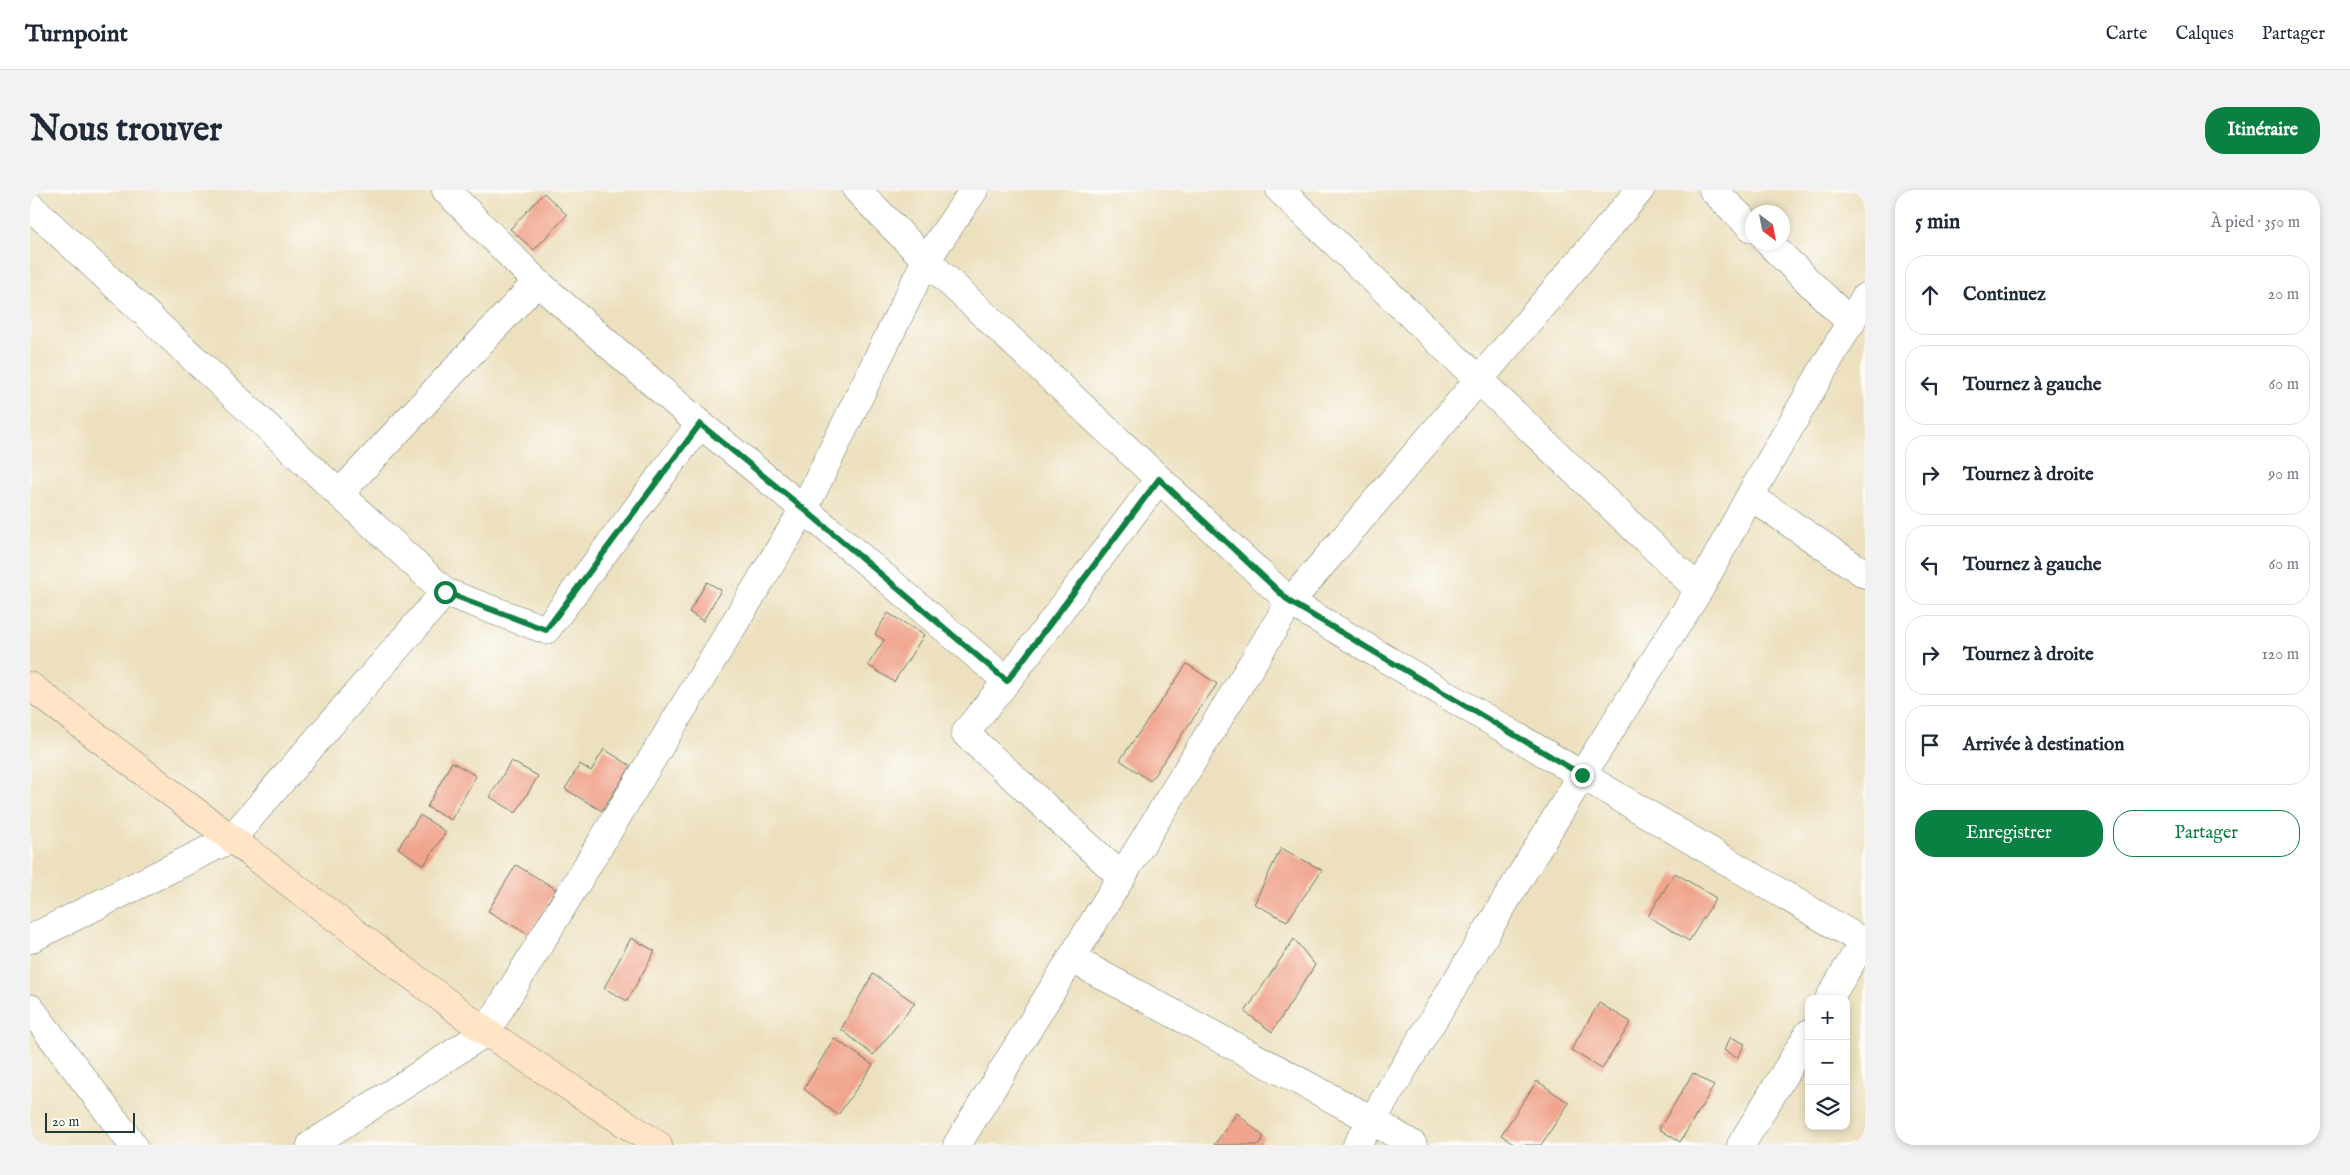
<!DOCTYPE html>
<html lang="fr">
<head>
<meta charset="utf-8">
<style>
  :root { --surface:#fff; --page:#f2f2f3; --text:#1f2937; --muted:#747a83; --line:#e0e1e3; --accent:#0b8043 }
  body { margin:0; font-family:"IM FELL English",serif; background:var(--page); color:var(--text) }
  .controls { position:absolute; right:15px; bottom:15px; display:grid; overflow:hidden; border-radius:10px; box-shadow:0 2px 8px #0003 }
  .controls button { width:45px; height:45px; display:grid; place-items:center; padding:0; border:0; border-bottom:1px solid var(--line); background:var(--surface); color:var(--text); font:25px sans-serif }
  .compass { position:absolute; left:1715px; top:15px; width:45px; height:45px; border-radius:50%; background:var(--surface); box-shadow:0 2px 8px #0003; rotate:148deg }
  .scale { position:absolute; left:15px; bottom:12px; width:90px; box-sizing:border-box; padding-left:5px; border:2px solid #1f3d34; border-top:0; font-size:14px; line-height:18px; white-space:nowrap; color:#1f3d34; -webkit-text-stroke:4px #fdfcf7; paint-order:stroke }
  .stop { position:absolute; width:15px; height:15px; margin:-11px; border:4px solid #0b8043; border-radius:50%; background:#fff }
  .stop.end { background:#0b8043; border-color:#fff; box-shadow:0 1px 5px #0008 }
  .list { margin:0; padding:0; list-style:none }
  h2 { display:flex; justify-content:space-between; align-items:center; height:65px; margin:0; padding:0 20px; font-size:21px }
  h2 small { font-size:16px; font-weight:400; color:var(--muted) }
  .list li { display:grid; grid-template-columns:32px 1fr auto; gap:15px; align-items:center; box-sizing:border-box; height:80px; margin:0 10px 10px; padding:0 10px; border:1px solid var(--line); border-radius:20px }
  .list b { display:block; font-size:19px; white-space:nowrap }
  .list em { font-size:16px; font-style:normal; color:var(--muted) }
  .actions { display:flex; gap:10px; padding:15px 20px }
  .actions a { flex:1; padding:11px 0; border:1px solid var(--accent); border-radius:20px; text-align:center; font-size:18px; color:var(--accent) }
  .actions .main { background:var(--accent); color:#fff }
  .icon { flex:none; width:28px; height:28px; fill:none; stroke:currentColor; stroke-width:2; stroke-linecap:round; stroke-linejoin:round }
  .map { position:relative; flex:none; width:1835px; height:955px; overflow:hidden; border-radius:20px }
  header { display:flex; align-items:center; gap:30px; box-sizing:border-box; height:70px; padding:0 25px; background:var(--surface); border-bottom:1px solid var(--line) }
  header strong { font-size:24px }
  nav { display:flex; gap:28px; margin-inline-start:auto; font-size:18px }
  .intro { display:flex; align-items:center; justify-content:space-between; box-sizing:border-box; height:120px; padding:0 30px }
  h1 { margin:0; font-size:35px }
  .button { padding:12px 22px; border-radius:20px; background:var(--accent); color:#fff; font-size:18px; font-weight:700 }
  main { display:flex; gap:30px; padding:0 30px }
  aside { flex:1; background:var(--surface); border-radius:20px; box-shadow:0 2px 8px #0003 }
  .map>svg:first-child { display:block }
  .building { fill:#f0a48d }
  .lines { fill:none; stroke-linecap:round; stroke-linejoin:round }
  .minor-casing { stroke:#677665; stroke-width:29 }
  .secondary-casing { stroke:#677665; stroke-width:29 }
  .minor { stroke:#fff; stroke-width:28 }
  .secondary { stroke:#ffe4c6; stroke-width:28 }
  .route { stroke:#0b8043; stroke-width:6 }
</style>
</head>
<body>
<header>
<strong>Turnpoint</strong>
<nav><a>Carte</a><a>Calques</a><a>Partager</a></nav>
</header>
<div class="intro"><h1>Nous trouver</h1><a class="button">Itinéraire</a></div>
<main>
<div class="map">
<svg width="1835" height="955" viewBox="0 0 1835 955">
  <rect width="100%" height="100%" fill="#fdfcf7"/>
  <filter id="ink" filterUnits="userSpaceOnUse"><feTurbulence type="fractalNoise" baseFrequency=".02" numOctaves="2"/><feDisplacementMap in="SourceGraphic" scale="10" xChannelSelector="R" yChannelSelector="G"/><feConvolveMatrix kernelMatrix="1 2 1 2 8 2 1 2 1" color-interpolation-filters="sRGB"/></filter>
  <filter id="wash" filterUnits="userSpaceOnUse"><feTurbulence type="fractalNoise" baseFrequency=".0096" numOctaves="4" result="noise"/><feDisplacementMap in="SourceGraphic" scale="20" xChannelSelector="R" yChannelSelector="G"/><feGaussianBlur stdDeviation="1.12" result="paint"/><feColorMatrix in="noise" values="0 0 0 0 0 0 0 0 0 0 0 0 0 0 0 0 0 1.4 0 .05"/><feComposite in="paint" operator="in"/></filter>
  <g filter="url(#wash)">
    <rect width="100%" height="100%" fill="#ede0bf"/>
    <g id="blocks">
      <path class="building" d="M514,3L537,25L504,60L480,39Z
        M677,392L691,400L673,431L659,422Z
        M858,423L894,445L864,492L838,475L854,450L845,444Z
        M1157,474L1187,494L1120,591L1090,570Z
        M574,559L601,576L572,621L535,599L550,574L561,581Z
        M481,571L508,586L486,623L460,607Z
        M422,572L446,586L421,630L397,617Z
        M390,625L416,642L394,675L368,658Z
        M1251,658L1292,680L1257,731L1224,714Z
        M486,675L526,699L499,745L458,721Z
        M1645,683L1686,708L1659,751L1618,726Z
        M601,748L625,761L597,811L574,798Z
        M1264,749L1285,775L1242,842L1215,822Z
        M843,784L885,813L843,865L811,839Z
        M1569,813L1601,832L1572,879L1541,860Z
        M1701,847L1715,854L1707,868L1694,860Z
        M804,848L843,875L808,925L774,899Z
        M1663,883L1684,896L1650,952L1629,939Z
        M1507,891L1539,913L1511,955H1486L1471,945Z
        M1207,923L1234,947L1229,955H1184Z"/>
    </g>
  </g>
  <g filter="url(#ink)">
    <use href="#blocks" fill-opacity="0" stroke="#677665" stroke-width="1"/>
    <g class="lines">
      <defs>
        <path id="minor" d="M416,0L507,92L670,234L774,319L977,491
          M827,0L896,70L1260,412L1835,753
          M1250,0L1669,400
          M1683,0L1722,38
          M0,16L415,402L516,440L670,234
          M1738,52L1821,133
          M309,304L507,92
          M1720,306L1835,384
          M1092,687L935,543L977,491L1129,289
          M0,749L202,648L415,402
          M1042,769L1342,930L1383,955
          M1799,809L1835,749
          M0,818L103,955
          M281,955L456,842L774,319L896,70L944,0
          M927,955L1260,412L1610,0
          M1327,955L1552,585L1669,400L1720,306L1835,107
          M1711,955L1779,843"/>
        <path id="secondary" d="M0,496L456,842L628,955"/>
      </defs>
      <use href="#minor" class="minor-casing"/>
      <use href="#secondary" class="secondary-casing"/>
      <use href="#minor" class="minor"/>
      <use href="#secondary" class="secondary"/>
    </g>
  </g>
  <g class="lines" filter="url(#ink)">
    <path class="route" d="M415,402L516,440L670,234L774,319L977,491L1129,289L1260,412L1552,585"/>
  </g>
</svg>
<div class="controls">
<button>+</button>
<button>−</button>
<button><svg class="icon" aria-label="layers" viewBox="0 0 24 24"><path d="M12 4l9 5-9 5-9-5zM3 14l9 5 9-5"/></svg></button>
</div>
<svg class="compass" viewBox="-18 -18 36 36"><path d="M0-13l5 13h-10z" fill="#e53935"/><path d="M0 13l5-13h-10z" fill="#747a83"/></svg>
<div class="scale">20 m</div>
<div class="stop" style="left:415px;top:402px"></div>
<div class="stop end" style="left:1552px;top:585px"></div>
</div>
<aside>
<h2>5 min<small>À pied · 350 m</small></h2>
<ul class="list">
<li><svg class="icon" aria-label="ahead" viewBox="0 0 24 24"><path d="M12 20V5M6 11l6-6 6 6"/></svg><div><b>Continuez</b></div><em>20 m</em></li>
<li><svg class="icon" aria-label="left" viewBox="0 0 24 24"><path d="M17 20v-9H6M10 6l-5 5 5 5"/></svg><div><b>Tournez à gauche</b></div><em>60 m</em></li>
<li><svg class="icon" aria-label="right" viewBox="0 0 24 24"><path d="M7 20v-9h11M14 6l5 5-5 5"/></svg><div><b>Tournez à droite</b></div><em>90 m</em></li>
<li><svg class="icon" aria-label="left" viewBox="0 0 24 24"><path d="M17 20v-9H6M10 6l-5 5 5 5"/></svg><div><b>Tournez à gauche</b></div><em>60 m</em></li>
<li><svg class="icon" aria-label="right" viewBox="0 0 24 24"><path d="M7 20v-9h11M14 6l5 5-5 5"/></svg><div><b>Tournez à droite</b></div><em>120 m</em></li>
<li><svg class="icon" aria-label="arrive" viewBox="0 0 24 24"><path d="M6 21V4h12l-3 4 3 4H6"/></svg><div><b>Arrivée à destination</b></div></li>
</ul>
<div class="actions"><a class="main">Enregistrer</a><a>Partager</a></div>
</aside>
</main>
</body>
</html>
